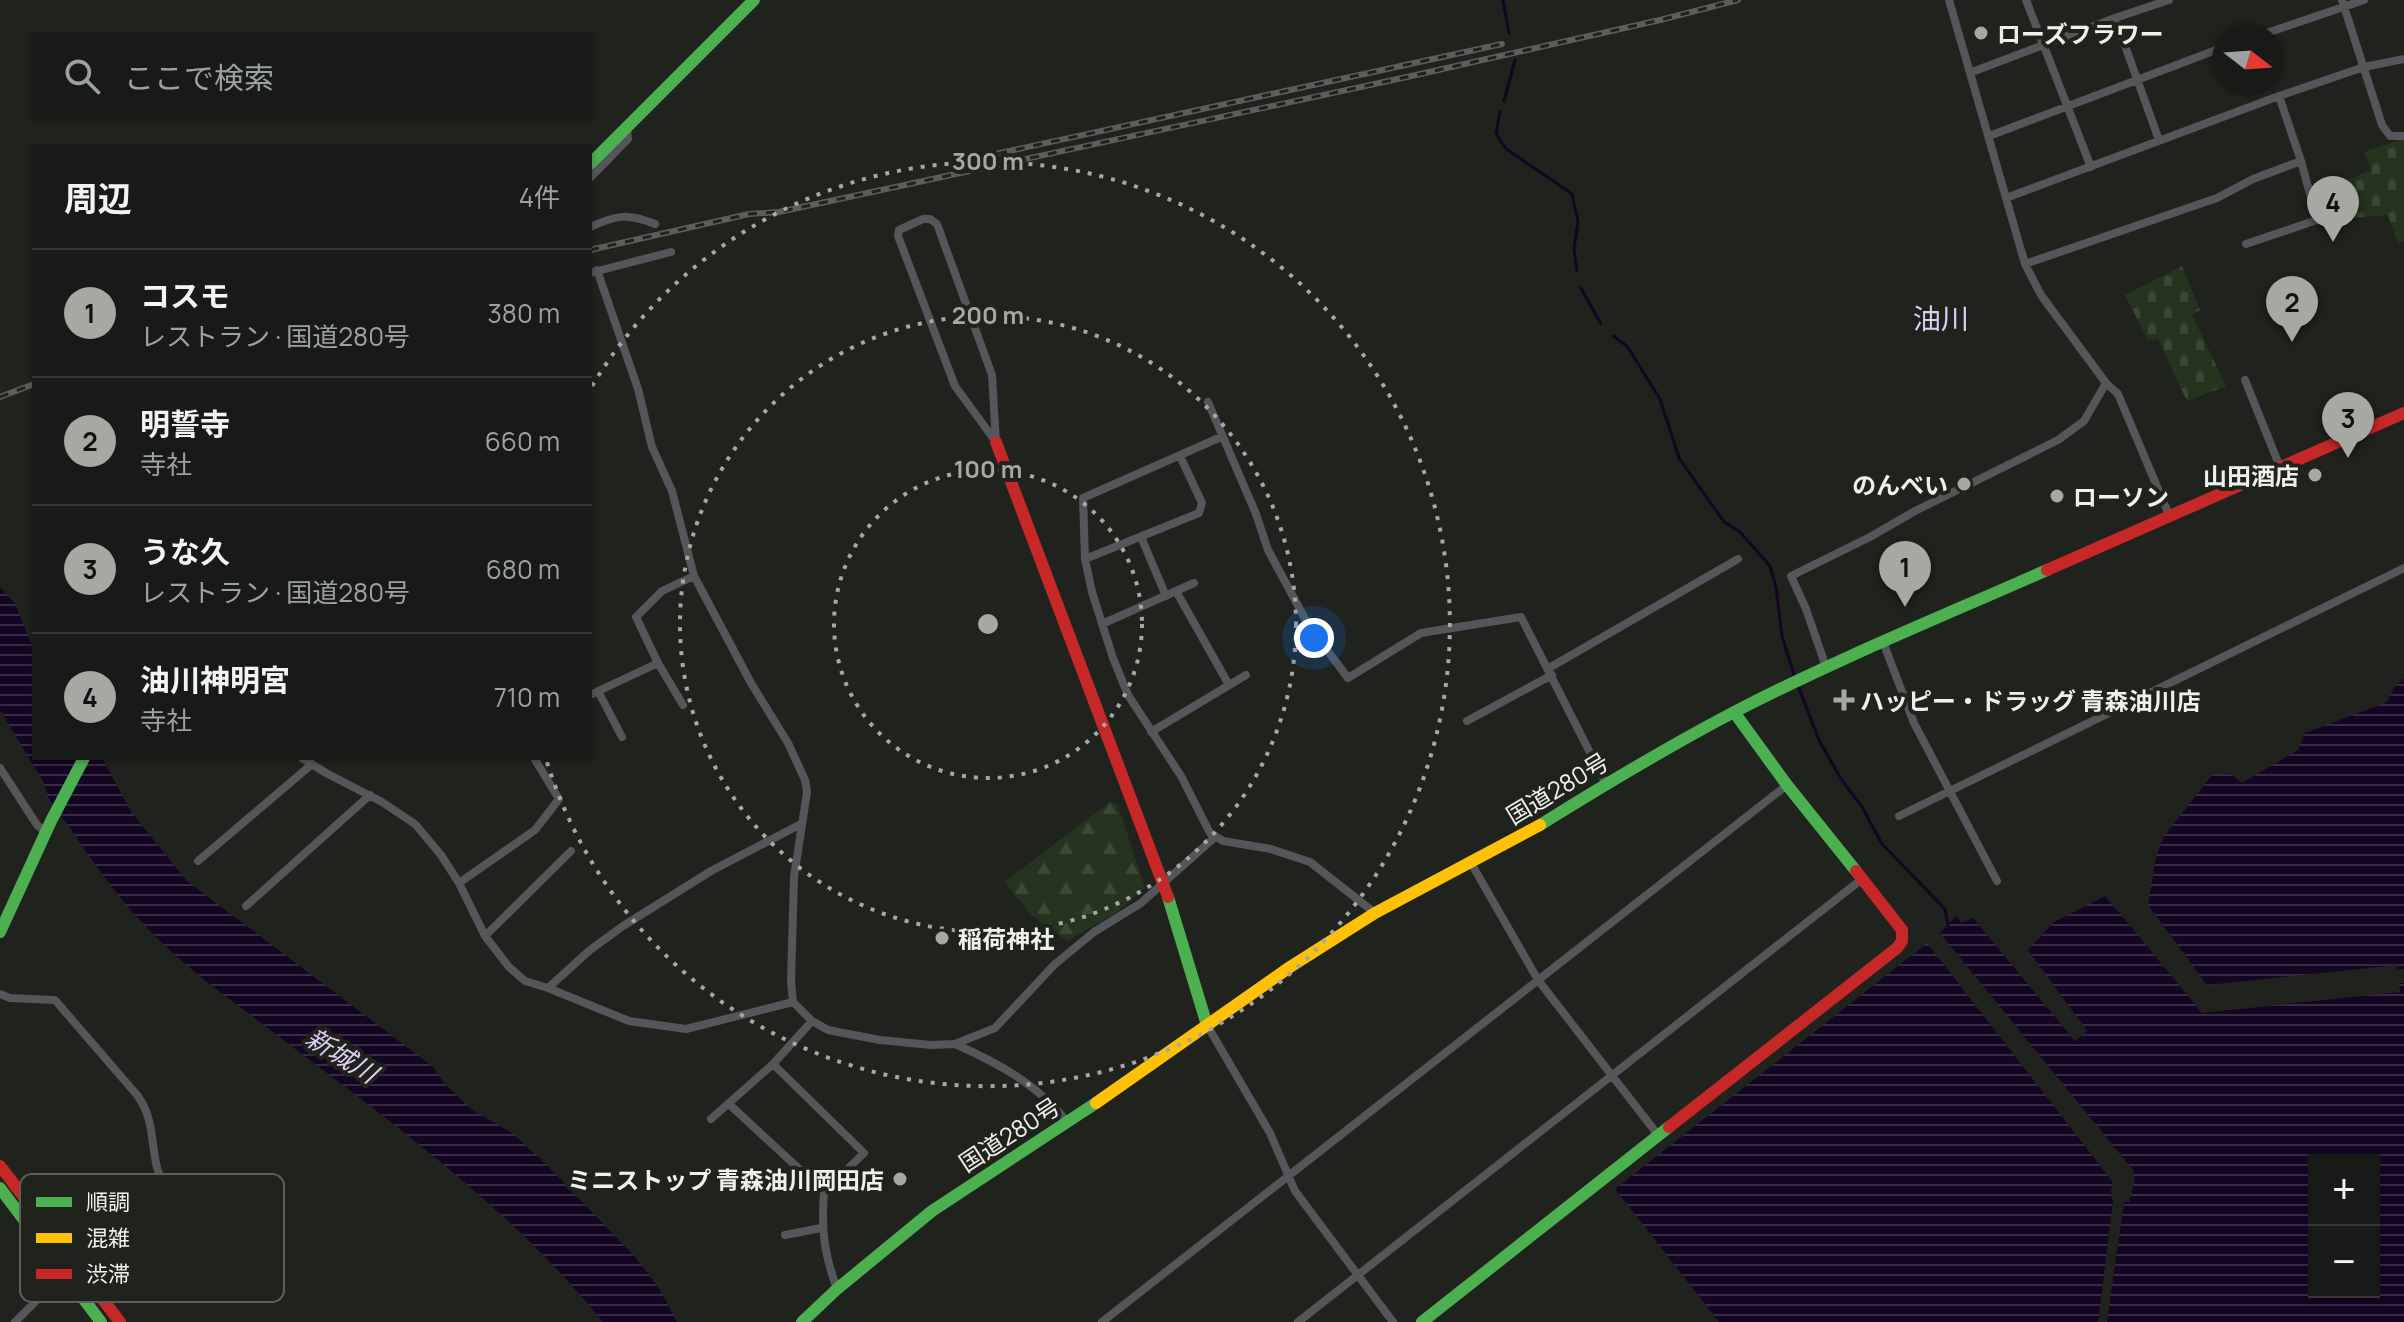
<!DOCTYPE html>
<html lang="ja">
<head>
<meta charset="utf-8">
<style>
  :root { --surface:#171a16; --page:#242723; --text:#f1f3f6; --muted:#9ea1a1; --line:#363835; --accent:#a5a8a3 }
  body { margin:0; font-family:Manrope,"Noto Sans JP",sans-serif; background:var(--page); color:var(--text) }
  .controls { position:absolute; right:24px; bottom:24px; display:grid; overflow:hidden; border-radius:0px; box-shadow:0 2px 6px #0004 }
  .controls button { width:72px; height:72px; display:grid; place-items:center; padding:0; border:0; border-bottom:2px solid var(--line); background:var(--surface); color:var(--text); font:40px sans-serif }
  .compass { position:absolute; left:2212px; top:24px; width:72px; height:72px; border-radius:50%; background:var(--surface); box-shadow:0 2px 6px #0004; rotate:107deg }
  .you { position:absolute; left:1314px; top:638px; width:28px; height:28px; margin:-20px; border:6px solid #fff; border-radius:50%; background:#1a73e8; box-shadow:0 0 0 12px #1a73e833 }
  .badge { display:grid; place-items:center; width:52px; height:52px; border-radius:50%; background:var(--accent); color:#111; font-size:26px; font-weight:700 }
  .pin { position:absolute; translate:-50% -66px; filter:drop-shadow(0 2px 4px #0008) }
  .pin::after { content:''; position:absolute; top:42px; width:28px; height:24px; background:inherit; clip-path:polygon(0 0,100% 0,50% 100%) }
  .list { margin:0; padding:0; list-style:none }
  h2 { display:flex; justify-content:space-between; align-items:center; height:104px; margin:0; padding:0 32px; font-size:34px }
  h2 small { font-size:26px; font-weight:400; color:var(--muted) }
  .list li { display:grid; grid-template-columns:52px 1fr auto; gap:24px; align-items:center; box-sizing:border-box; height:128px; padding:0 32px; border-top:2px solid var(--line) }
  .list b { display:block; font-size:30px; white-space:nowrap }
  .list p { margin:0; font-size:26px; white-space:nowrap; color:var(--muted) }
  .list em { font-size:26px; font-style:normal; color:var(--muted) }
  .icon { flex:none; width:44px; height:44px; fill:none; stroke:currentColor; stroke-width:2; stroke-linecap:round; stroke-linejoin:round }
  .map { position:relative; flex:none; width:2404px; height:1322px; overflow:hidden }
  .search { position:absolute; background:var(--surface); box-shadow:0 2px 6px #0004; left:32px; top:32px; width:560px; height:88px; display:flex; align-items:center; gap:20px; box-sizing:border-box; padding:0 28px; border-radius:0px; color:var(--muted); font-size:30px }
  .panel { position:absolute; background:var(--surface); box-shadow:0 2px 6px #0004; left:32px; top:144px; width:560px; height:616px; border-radius:0px }
  .map>svg:first-child { display:block }
  .forest { fill:url(#forest-firs) }
  .cemetery { fill:url(#cemetery-stones) }
  .water { fill:url(#water-rules); fill-rule:evenodd }
  .pier { fill:#1f221d }
  .lines { fill:none; stroke-linecap:round; stroke-linejoin:round }
  .stream { stroke:#140623; stroke-width:3 }
  .street { stroke:#565559; stroke-width:8 }
  .fast { stroke:#4caf50; stroke-width:12 }
  .slow { stroke:#ffc107; stroke-width:12 }
  .jam { stroke:#c62828; stroke-width:12 }
  .rail-casing { stroke:#5c5d5d; stroke-width:6 }
  .rail { stroke:#1f231c; stroke-width:3; stroke-dasharray:9; stroke-linecap:butt }
  .ring { fill:none; stroke:#a5a8a3; stroke-width:4; stroke-dasharray:4 8 }
  .poi-dot { fill:#a5a8a3; stroke:#1f231c; stroke-width:3 }
  .labels { text-anchor:middle; dominant-baseline:central; stroke-width:8; stroke-linejoin:round; paint-order:stroke }
  .poi-label { font-size:24px; font-weight:bold; fill:#edf0eb; stroke:#1f231c; text-anchor:start }
  .street-label { font-size:24px; fill:#edf0eb; stroke:#1f231c }
  .water-label { font-size:26px; font-style:italic; fill:#dfcef8; stroke:#1f231c }
  .quarter-label { font-size:28px; fill:#ddccf6; stroke:#1f231c }
  .key { fill:#1f231c; stroke:#5d605a; stroke-width:2 }
  .key-label { font-size:22px; fill:#edf0eb }
  .centre { fill:#a5a8a3; stroke:#1f231c; stroke-width:4 }
  .ring-label { font-size:24px; text-anchor:middle; font-weight:bold; fill:#a5a8a3; stroke:#1f231c; stroke-width:8; stroke-linejoin:round; paint-order:stroke }
</style>
</head>
<body>
<div class="map">
<svg width="2404" height="1322" viewBox="0 0 2404 1322">
  <defs>
    <pattern id="forest-firs" width="22" height="20" patternUnits="userSpaceOnUse" patternTransform="scale(2)"><rect width="22" height="20" fill="#26331f"/><path d="M5 1l3.5 6h-7zM16 11l3.5 6h-7z" fill="#3b4735"/></pattern>
    <pattern id="cemetery-stones" width="16" height="16" patternUnits="userSpaceOnUse" patternTransform="scale(2)"><rect width="16" height="16" fill="#26331f"/><path d="M2 7V4a2 2 0 0 1 4 0v3zM10 15v-3a2 2 0 0 1 4 0v3z" fill="#3b4735"/></pattern>
    <pattern id="water-rules" width="6" height="5" patternUnits="userSpaceOnUse" patternTransform="scale(2)"><rect width="6" height="5" fill="#140623"/><path d="M0 2.5h6" fill="none" stroke="#362b43"/></pattern>
  </defs>
  <rect width="100%" height="100%" fill="#1f221d"/>
  <path class="forest" d="M1111,801L1118,806L1145,888L1116,913L1067,941L1030,914L1005,882Z"/>
  <path class="cemetery" d="M2401,139L2404,140V241L2398,243L2388,215L2326,220L2317,193L2371,170L2364,152Z
    M2182,266L2200,310L2192,315L2226,386L2187,401L2158,339L2148,340L2125,295Z"/>
  <path class="water" d="M0,587L15,604L34,650V758H102L132,813L187,881L432,1066L445,1084L472,1110L512,1133L546,1164L636,1258L660,1290L677,1322H603C511,1208 392,1123 277,1035C235,1003 192,973 155,936C114,896 81,843 48,797L44,783L0,710Z
    M2404,678V1322H1719L1615,1189L1940,933L1956,916L1961,923L1973,918L2075,1041L2087,1031L2028,950L2054,922L2105,896L2127,922L2148,905L2156,857L2164,836L2212,775L2230,773L2242,783L2298,750L2305,733L2387,702L2394,688ZM2314,1160H2374V1292H2314Z"/>
  <path class="pier" d="M2148,905L2207,985L2397,965V970L2404,969V983H2399L2400,992L2202,1013L2127,922Z
    M1940,933L2133,1170L2135,1180L2129,1202H2124L2107,1322H2098L2113,1201L2111,1195L2112,1181L1927,943Z"/>
  <g class="lines">
    <path class="stream" d="M1503,0L1509,33
      M1504,101L1515,60
      M1500,112L1496,133L1505,148L1572,194L1578,222L1574,248L1577,271
      M1581,288L1601,324
      M1613,336L1627,346L1660,399L1679,458L1724,522L1740,532L1770,566L1776,587L1782,636L1794,675
      M1798,686L1819,740L1841,779L1862,807L1882,844L1945,909L1948,925"/>
    <path class="street" d="M1949,0L2025,264L2041,295L2106,383L2118,394L2169,515
      M2026,0L2091,167
      M2342,0L2382,125L2390,136H2404
      M2115,18L2159,140
      M2258,36L2364,0
      M1972,72L2115,18L2169,0
      M1989,136L2224,47
      M590,178L628,139L627,128
      M2006,198L2279,96L2364,67L2404,59
      M923,219H930L937,224L992,375L996,442L955,386L898,236L899,230Z
      M590,227C617,215 627,213 655,224
      M2246,244L2317,220L2301,161L2279,96
      M2025,264L2217,198L2253,179L2301,161
      M597,270L638,389L652,447L672,491L694,576L751,683L788,743L805,780L807,792L794,877L791,981L793,1002L812,1021L828,1030L880,1040L931,1045L955,1044L995,1028L1054,965L1094,932L1141,903L1215,837
      M590,273L671,252
      M2245,380L2280,467
      M1208,402L1256,514L1268,550L1309,626L1348,678L1421,633L1521,617L1606,784
      M1221,437L1083,498L1085,559L1092,592L1113,658L1128,695L1181,776L1210,833L1223,841L1271,849L1310,862L1375,913
      M1141,537L1166,596
      M1085,559L1199,513L1202,503L1180,456
      M1176,591L1229,685
      M1102,624L1194,583
      M1883,642L1914,723L1997,881
      M1826,667L1806,609L1791,576L1870,537L1915,511L2058,440L2084,421L2106,383
      M1549,668L1738,559
      M598,691L622,737
      M590,695L658,663
      M683,705L658,663L636,617L662,591L694,576
      M1467,721L1552,675
      M1151,732L1246,675
      M302,758L326,773L382,802L415,824L441,855L459,883L485,936L509,967L525,981L548,988L629,1021L686,1029L793,1002
      M0,768L37,825L46,832
      M1899,816L2404,568
      M198,861L311,765
      M1471,863L1538,980L1658,1135
      M459,883L535,830L559,799L534,758
      M246,906L370,795
      M485,936L571,851
      M548,988L590,950L623,926L711,871L801,824
      M0,994L10,998L55,1000L137,1095C161,1126 145,1167 171,1193
      M812,1021L773,1064L864,1153L824,1192C821,1230 824,1253 837,1289
      M1207,1025L1270,1133L1295,1191L1393,1322
      M955,1044C998,1063 1039,1085 1068,1123
      M730,1105L824,1192
      M711,1119L773,1064
      M785,1235L821,1228
      M15,1322L63,1274
      M1102,1322L1787,785
      M1298,1322L1862,879"/>
    <path class="fast" d="M590,164L754,0
      M1734,712L1787,785L1856,871
      M1540,825C1604,785 1669,746 1736,711C1837,659 1943,616 2047,570
      M1168,897L1207,1025
      M0,932L51,821L84,758
      M0,1188L101,1322
      M802,1322L837,1289L932,1211L1096,1103
      M1422,1322L1669,1127"/>
    <path class="slow" d="M1096,1103L1290,967L1375,913L1540,825"/>
    <path class="jam" d="M996,442L1168,897
      M2047,570L2404,413
      M1669,1127L1897,948L1902,941V930L1856,871
      M0,1166L120,1322"/>
    <defs>
      <path id="rail" d="M963,161L1502,44
        M590,250L749,214L779,212L1407,77L1660,20L1738,0
        M0,397L34,384"/>
    </defs>
    <use href="#rail" class="rail-casing"/>
    <use href="#rail" class="rail"/>
  </g>
  <g class="ring">
    <circle cx="988" cy="624" r="154"/>
    <circle cx="988" cy="624" r="308"/>
    <path d="M592 386A462 462 0 1 1 546 759"/>
  </g>
  <g class="poi-dot">
    <circle cx="1981" cy="33" r="8"/>
    <circle cx="2315" cy="475" r="8"/>
    <circle cx="1964" cy="484" r="8"/>
    <circle cx="2057" cy="496" r="8"/>
    <path d="M1840 688h8v8h8v8h-8v8h-8v-8h-8v-8h8z"/>
    <circle cx="942" cy="938" r="8"/>
    <circle cx="900" cy="1179" r="8"/>
  </g>
  <g class="labels">
    <g class="poi-label">
      <text x="1997" y="33">ローズフラワー</text>
      <text x="2299" y="475" text-anchor="end">山田酒店</text>
      <text x="1948" y="484" text-anchor="end">のんべい</text>
      <text x="2073" y="496">ローソン</text>
      <text x="1860" y="700">ハッピー・ドラッグ 青森油川店</text>
      <text x="958" y="938">稲荷神社</text>
      <text x="884" y="1179" text-anchor="end">ミニストップ 青森油川岡田店</text>
    </g>
    <g class="street-label">
      <text transform="translate(1557 788) rotate(-31)">国道280号</text>
      <text transform="translate(1009 1134) rotate(-33)">国道280号</text>
    </g>
    <g class="water-label">
      <text transform="translate(342 1055) rotate(32)">新城川</text>
    </g>
    <g class="quarter-label">
      <text x="1941" y="318">油川</text>
    </g>
  </g>
  <rect x="20" y="1174" width="264" height="128" rx="12" class="key"/>
  <rect x="36" y="1197" width="36" height="10" fill="#4caf50"/>
  <rect x="36" y="1233" width="36" height="10" fill="#ffc107"/>
  <rect x="36" y="1269" width="36" height="10" fill="#c62828"/>
  <g class="key-label">
    <text x="86" y="1210">順調</text>
    <text x="86" y="1246">混雑</text>
    <text x="86" y="1282">渋滞</text>
  </g>
  <circle cx="988" cy="624" r="12" class="centre"/>
  <g class="ring-label">
    <text x="988" y="170">300 m</text>
    <text x="988" y="324">200 m</text>
    <text x="988" y="478">100 m</text>
  </g>
</svg>
<div class="controls">
<button>+</button>
<button>−</button>
</div>
<svg class="compass" viewBox="-18 -18 36 36"><path d="M0-13l5 13h-10z" fill="#e53935"/><path d="M0 13l5-13h-10z" fill="#9ea1a1"/></svg>
<div class="you"></div>
<div class="pin badge" style="left:1905px;top:607px">1</div>
<div class="pin badge" style="left:2292px;top:342px">2</div>
<div class="pin badge" style="left:2348px;top:458px">3</div>
<div class="pin badge" style="left:2333px;top:242px">4</div>
<div class="search"><svg class="icon" aria-label="search" viewBox="0 0 24 24"><circle cx="10" cy="10" r="6"/><path d="M15 15l6 6"/></svg>ここで検索</div>
<section class="panel">
<h2>周辺<small>4件</small></h2>
<ul class="list">
<li><span class="badge">1</span><div><b>コスモ</b><p>レストラン · 国道280号</p></div><em>380 m</em></li>
<li><span class="badge">2</span><div><b>明誓寺</b><p>寺社</p></div><em>660 m</em></li>
<li><span class="badge">3</span><div><b>うな久</b><p>レストラン · 国道280号</p></div><em>680 m</em></li>
<li><span class="badge">4</span><div><b>油川神明宮</b><p>寺社</p></div><em>710 m</em></li>
</ul>
</section>
</div>
</body>
</html>
